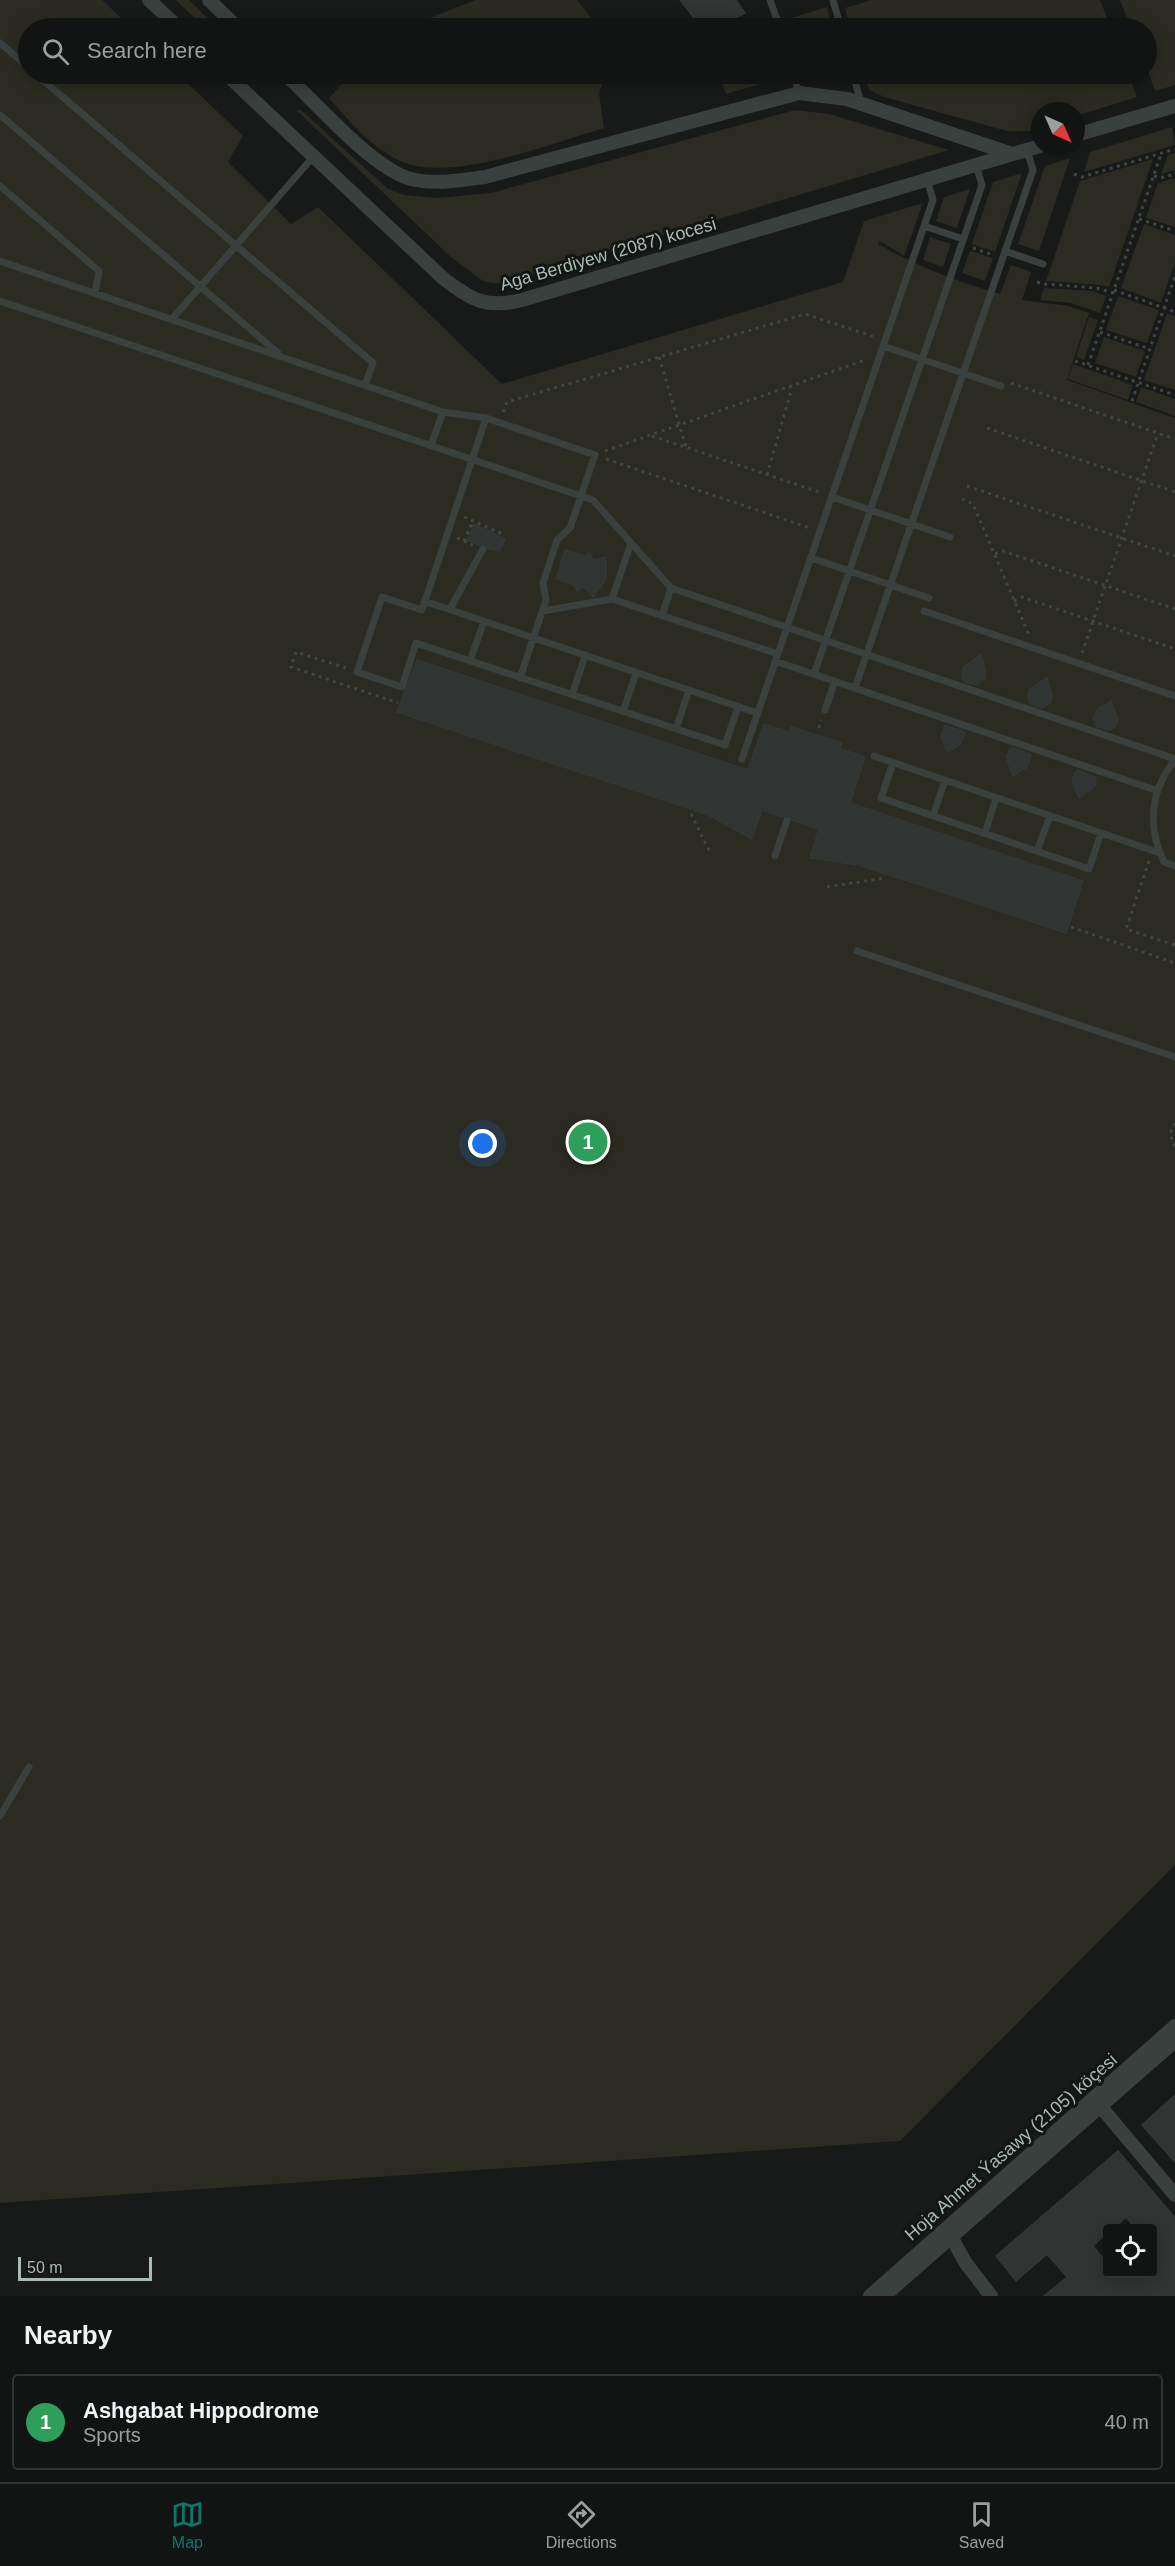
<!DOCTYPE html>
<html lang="en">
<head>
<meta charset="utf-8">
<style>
  :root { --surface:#121414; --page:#1b1d1d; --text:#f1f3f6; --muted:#9c9ea0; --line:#313334; --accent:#0f766e }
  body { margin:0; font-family:Helvetica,sans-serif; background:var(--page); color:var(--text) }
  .controls { position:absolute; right:18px; bottom:18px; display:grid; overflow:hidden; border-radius:6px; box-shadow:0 3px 15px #0003 }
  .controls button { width:54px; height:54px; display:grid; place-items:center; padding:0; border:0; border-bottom:2px solid var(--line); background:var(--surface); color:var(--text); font:30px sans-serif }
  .compass { position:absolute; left:1031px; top:102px; width:54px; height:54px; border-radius:50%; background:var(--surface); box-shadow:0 3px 15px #0003; rotate:135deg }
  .scale { position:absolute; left:18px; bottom:15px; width:134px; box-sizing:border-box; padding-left:6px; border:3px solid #a9bbb3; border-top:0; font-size:16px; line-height:21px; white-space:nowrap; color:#a9bbb3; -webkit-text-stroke:4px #131515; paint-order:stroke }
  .you { position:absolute; left:483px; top:1144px; width:21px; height:21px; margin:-15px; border:4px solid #fff; border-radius:50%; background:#1a73e8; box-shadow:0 0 0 9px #1a73e833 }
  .badge { display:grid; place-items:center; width:39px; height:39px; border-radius:50%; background:var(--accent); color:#fff; font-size:20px; font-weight:700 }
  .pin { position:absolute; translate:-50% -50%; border:3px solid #fff; box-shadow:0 2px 6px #0006 }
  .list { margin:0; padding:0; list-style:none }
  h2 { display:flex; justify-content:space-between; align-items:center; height:78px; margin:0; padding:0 24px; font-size:26px }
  h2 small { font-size:20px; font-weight:400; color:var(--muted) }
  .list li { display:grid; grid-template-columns:39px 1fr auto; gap:18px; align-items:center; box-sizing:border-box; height:96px; margin:0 12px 12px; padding:0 12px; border:2px solid var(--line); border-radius:6px }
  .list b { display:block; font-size:22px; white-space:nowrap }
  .list p { margin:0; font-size:20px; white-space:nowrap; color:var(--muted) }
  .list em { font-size:20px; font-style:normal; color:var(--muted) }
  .icon { flex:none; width:33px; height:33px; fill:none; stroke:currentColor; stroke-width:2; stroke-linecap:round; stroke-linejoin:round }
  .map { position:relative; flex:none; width:1175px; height:2296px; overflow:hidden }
  .search { position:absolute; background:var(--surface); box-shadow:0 3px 15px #0003; left:18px; right:18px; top:18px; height:66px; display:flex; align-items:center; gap:15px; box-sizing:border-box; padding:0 21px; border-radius:33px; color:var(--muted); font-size:22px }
  .sheet { height:186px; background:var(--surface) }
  nav { display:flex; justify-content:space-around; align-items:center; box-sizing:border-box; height:84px; border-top:2px solid var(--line); background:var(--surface); font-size:16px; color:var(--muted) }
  nav a { display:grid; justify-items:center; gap:3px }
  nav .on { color:var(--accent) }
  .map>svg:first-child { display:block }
  .green { fill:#2b2b21 }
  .building { fill:#303533; stroke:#323736; stroke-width:1.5; fill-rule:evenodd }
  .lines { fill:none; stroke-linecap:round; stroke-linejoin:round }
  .path { stroke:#3f4743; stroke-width:3; stroke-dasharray:3 4.5; stroke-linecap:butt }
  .lane { stroke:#39403d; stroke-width:7 }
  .street { stroke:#39403d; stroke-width:14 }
  .labels { text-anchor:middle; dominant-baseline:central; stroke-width:6; stroke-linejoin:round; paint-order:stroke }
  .street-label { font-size:18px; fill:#a9bbb3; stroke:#131515 }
</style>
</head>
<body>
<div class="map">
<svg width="1175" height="2296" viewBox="0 0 1175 2296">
  <rect width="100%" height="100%" fill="#181a1a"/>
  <path class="green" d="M0,0H102L132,28H28V74H178L243,136L228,162L291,224L318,207L502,384L843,282L864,221L923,203L904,256L880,241L878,244C919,267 955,281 1000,294L1011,265L1031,272L1022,300L1068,306L1089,313L1067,380L1175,418V1865L900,2141L0,2203Z
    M176,0H189L212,22L205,28Z
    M476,0H577L599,28H404Z
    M872,0H1100L1111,28H850L845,8Z
    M1120,0H1175V85L1155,91L1147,69L1146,28H1131Z
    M827,7L832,28H791L788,19Z
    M351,74H606L599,93L604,128C552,143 450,184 400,161C371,147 350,122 329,98Z
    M719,74H782L784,77L726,94Z
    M805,74H838C829,84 815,82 805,74Z
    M861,74H1128L1137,97L1076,116V111H1040V127L1030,131H1007L884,97L870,90Z
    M296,110H301L388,189L405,195L437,198L491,193L795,110L829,114L949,150L505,283H492L483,281L452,258Z
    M1172,127L1175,145L1084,172L1090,152Z
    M1175,153V170L1161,174L1168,155Z
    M1070,158L1039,251L1018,244L1045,166Z
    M1153,159L1109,287L1101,285L1046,281L1080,181Z
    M1022,173L995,252L972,244L993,182Z
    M1175,178V227L1146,218L1158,183Z
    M970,189L957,228L936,221L944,197Z
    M1144,224L1175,235V263L1161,303L1121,288Z
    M930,237L951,244L943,267L923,260Z
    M970,251L993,258L985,281L962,273Z
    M1044,288L1092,291L1106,296L1100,313L1071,303L1040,300Z
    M1118,296L1159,310L1147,343L1106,330Z
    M1167,313L1175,316V390L1144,380Z
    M1089,317L1098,320L1084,360L1076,357Z
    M1104,337L1145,351L1136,377L1095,363Z
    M1073,364L1133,385L1128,400L1068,379Z
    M1141,387L1175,399V416L1136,402Z"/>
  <path class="building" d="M680,0H736L745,13L716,28H702Z
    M474,524L505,539L500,551L489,549L485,544L479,545L467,540Z
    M565,550L585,556L590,552L593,560L606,557V579L593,597L584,587L577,591L575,585L556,579Z
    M981,655L986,671L985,679L976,685L965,682L962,676L963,667Z
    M417,660L748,770L764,724L789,732L791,727L842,743L840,749L865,757L850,803L1083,881L1066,933L859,865L810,858L819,829L792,820L788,815L782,817L762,810L752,839L709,815L397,712Z
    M1047,678L1052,694L1051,702L1042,708L1031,704L1028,698L1029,690Z
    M1111,701L1118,720L1114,728L1108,730L1096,726L1093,717L1098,709Z
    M945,725L965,732L961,744L947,752L941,737Z
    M1012,747L1031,755L1027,767L1013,776L1006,756Z
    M1078,770L1096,778L1095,786L1079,798L1072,782L1074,774Z
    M1175,2095V2162L1142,2125Z
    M1118,2151L1175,2218V2296H1044L1067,2277L1047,2254L1016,2281L996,2256ZM1126,2217L1136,2229H1152V2274H1107V2263L1093,2246L1107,2233V2229H1113Z"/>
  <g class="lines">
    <path class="path" d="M1074,174L1082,177L1175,149
      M1154,176L1160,178L1175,174
      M1139,219L1175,231
      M973,248L993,255
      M1037,282L1045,284L1097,288L1113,293
      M1114,290L1175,312
      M1100,332L1150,349
      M659,357L686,447
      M1075,361L1175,395
      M1088,365L1160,157L1159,154
      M1011,383L1175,439
      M1132,401L1175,276
      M503,412L507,402L805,314L875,337
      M987,428L1175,492
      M652,436L822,493
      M605,451L865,360
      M606,459L810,528
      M767,475L791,391L790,387
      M967,486L1175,556
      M962,499L973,504L1029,635
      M464,517L505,535
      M457,538L473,545
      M464,541L473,521
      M995,554L1003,551L1175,609
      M1014,601L1022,597L1175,649
      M1082,653L1158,433
      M346,668L296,652L291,667L398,703
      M819,728L821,720
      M691,814L711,854
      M1149,861L1126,929L1175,945
      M827,887L885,878
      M1071,927L1175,963
      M1175,1123L1170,1134L1175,1147"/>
    <path class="lane" d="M770,0L780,28
      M833,0L841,28
      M0,43L28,67
      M36,74L373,363L365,385
      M793,74L799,93
      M853,74L861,103
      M0,115L278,353
      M0,186L99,271L95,293
      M924,226L963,239
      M1005,251L1043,264
      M0,261L443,412L486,418L595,455L570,528L557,540L543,583L546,600L520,678
      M0,301L593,500L671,588L1175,759
      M172,319L313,157
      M883,346L1001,386
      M486,418L422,610L382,597L357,672L402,687L416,643L725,745L738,707
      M431,445L443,412
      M832,497L950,537
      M811,558L929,598
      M612,599L631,543
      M424,601L757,713
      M450,609L483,549
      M543,611L612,599L778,654
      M924,611L1175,696
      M662,616L671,588
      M470,661L484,621
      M775,661L1158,791
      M814,674L982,185L976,165
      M855,688L1033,170L1027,150
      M572,695L585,656
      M825,710L835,681
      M623,712L636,673
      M676,729L689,690
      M874,756L1160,853
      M742,759L933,200L927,179
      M1175,760C1150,790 1147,827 1164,862L1175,866
      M893,763L881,798L1089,869L1101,833
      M933,816L945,780
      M985,833L996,798
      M1037,851L1050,816
      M775,856L787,820
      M857,951L1175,1057
      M0,1816L29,1767"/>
    <path class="street" d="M149,0L179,28
      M209,0L238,28
      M226,74L444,279C472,300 486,309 522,300L1040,146
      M285,74C315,102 373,169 411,179C435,185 461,180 485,177L799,93L847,99L1012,154
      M1076,135L1175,106
      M1095,2100L1175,2195
      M948,2231L965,2262L991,2296
      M885,2295L1175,2041
      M870,2296L1175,2026"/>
  </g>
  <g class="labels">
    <g class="street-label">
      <text transform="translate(608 254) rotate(-16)">Aga Berdiyew (2087) kocesi</text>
      <text transform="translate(1011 2147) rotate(-41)">Hoja Ahmet Ýasawy (2105) köçesi</text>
    </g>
  </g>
</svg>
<div class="controls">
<button><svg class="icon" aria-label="locate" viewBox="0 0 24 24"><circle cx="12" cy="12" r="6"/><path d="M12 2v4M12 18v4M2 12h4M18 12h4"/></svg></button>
</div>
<svg class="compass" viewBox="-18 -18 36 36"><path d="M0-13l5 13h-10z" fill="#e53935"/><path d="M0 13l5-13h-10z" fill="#9c9ea0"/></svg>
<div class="scale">50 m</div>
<div class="you"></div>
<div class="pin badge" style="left:588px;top:1142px;background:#2e9e5b">1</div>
<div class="search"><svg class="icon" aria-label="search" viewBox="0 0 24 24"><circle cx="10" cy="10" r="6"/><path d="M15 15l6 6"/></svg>Search here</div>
</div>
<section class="sheet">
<h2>Nearby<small></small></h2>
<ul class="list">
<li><span class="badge" style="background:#2e9e5b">1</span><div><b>Ashgabat Hippodrome</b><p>Sports</p></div><em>40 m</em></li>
</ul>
</section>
<nav>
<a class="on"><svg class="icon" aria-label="map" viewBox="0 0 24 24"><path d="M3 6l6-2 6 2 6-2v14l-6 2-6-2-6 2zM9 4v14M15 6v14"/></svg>Map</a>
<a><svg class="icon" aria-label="directions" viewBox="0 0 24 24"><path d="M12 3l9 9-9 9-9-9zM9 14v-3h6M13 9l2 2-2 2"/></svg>Directions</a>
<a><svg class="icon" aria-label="saved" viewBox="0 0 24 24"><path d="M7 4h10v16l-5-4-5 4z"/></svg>Saved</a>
</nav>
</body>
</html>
